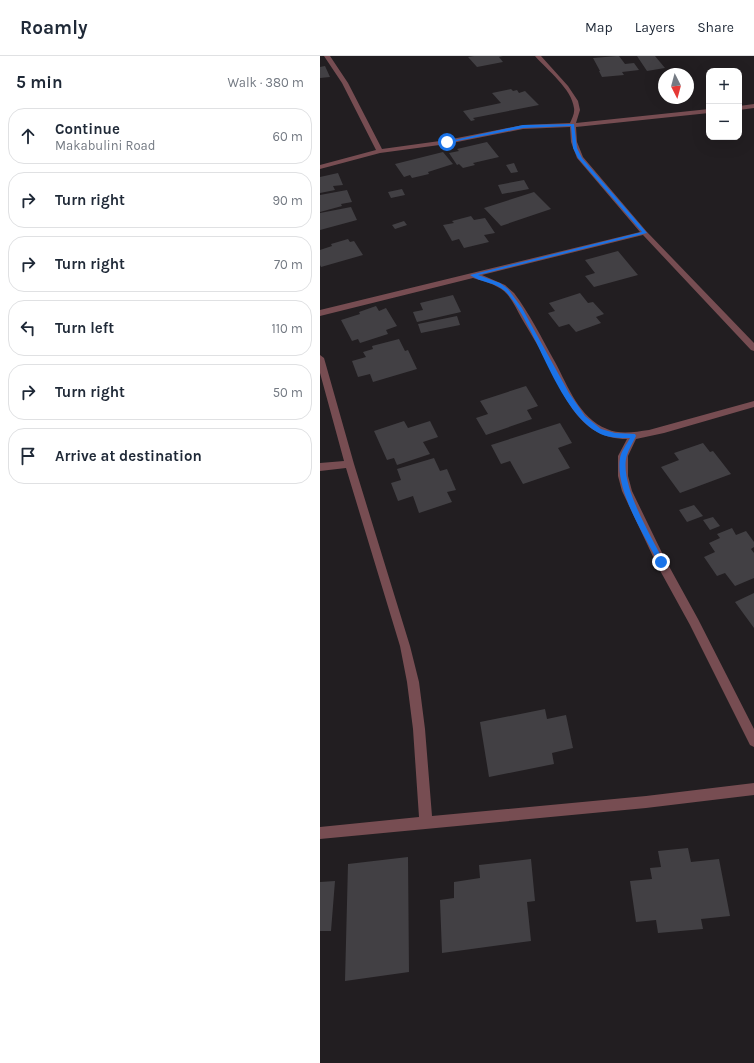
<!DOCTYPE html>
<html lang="en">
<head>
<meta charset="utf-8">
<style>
  :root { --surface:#fff; --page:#f2f2f3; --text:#1f2937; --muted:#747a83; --line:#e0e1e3 }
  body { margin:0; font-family:Karla,sans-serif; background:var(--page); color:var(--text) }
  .controls { position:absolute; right:12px; top:12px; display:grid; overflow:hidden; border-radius:8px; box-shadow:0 4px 16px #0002 }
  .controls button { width:36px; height:36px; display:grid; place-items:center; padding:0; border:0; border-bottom:1px solid var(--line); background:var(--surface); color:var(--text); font:20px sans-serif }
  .compass { position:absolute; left:338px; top:12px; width:36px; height:36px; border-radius:50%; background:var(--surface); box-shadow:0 4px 16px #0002; rotate:174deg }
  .stop { position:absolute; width:12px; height:12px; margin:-9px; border:3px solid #1a73e8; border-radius:50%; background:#fff }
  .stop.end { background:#1a73e8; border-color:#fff; box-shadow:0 1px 4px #0008 }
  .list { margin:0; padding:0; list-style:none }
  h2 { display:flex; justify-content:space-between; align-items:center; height:52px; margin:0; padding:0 16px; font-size:17px }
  h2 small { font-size:13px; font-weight:400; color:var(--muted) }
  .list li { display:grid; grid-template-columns:26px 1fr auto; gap:12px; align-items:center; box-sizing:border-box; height:56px; margin:0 8px 8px; padding:0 8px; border:1px solid var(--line); border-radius:16px }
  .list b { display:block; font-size:15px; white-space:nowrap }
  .list p { margin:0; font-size:13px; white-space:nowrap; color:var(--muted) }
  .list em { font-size:13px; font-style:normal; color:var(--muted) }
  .icon { flex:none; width:22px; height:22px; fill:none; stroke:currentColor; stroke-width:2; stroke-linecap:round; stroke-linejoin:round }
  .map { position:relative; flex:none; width:434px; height:1007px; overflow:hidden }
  header { display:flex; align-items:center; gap:24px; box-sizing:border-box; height:56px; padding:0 20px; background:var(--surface); border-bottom:1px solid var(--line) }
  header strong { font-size:19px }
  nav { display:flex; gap:22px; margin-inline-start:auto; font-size:14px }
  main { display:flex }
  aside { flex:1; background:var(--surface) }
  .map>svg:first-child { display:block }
  .building { fill:#424044 }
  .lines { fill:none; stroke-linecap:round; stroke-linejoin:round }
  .minor { fill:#774d52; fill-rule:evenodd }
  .route { fill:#1a73e8 }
</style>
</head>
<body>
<header>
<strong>Roamly</strong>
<nav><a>Map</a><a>Layers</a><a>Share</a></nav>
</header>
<main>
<aside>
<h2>5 min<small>Walk · 380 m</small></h2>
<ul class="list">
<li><svg class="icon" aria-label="ahead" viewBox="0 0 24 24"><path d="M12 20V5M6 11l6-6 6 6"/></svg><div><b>Continue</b><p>Makabulini Road</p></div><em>60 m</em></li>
<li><svg class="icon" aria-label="right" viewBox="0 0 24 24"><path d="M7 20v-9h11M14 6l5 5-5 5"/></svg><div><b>Turn right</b></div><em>90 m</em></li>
<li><svg class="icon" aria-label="right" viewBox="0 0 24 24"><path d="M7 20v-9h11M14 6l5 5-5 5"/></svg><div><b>Turn right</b></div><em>70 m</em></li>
<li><svg class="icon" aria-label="left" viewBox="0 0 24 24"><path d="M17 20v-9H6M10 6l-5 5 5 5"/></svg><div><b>Turn left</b></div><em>110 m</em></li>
<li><svg class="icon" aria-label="right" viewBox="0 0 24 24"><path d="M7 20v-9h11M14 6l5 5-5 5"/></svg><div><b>Turn right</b></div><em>50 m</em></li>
<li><svg class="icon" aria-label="arrive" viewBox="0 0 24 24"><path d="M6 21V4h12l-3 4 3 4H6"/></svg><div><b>Arrive at destination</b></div></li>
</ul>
</aside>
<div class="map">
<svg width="434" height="1007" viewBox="0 0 434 1007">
  <rect width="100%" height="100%" fill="#221e21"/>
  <path class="building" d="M154,0H183L179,1L183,6L157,11L148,1Z
    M297,0H299L305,8L314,7L319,14L302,16L304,19L282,21L279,15H280L273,2Z
    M317,0H335L345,12L327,15Z
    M5,10L10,21L0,22V11Z
    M191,33L193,35L197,34L199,37L205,35L219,49L153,62L155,64L151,65L143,55L181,47L172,37Z
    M167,86L179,101L153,107L155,109L143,112L139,108L137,109L129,97L139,95L137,93Z
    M123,96L133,108L108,116L109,118L92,122L90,119L84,121L75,108Z
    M194,107L198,116L191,117L186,109Z
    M18,117L23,129L13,130L15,134L0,137V121Z
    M204,124L209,133L182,138L178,129Z
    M82,133L85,139L71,142L68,136Z
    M27,134L32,146L21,148L22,150L0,156V139Z
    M214,136L231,153L181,170L164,152Z
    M31,151L37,164L0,174V157Z
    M151,160L154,164L165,162L175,177L164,179L169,186L144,192L139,183L132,185L123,169L134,167L132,165Z
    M84,165L87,169L75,173L72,169Z
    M28,183L30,186L34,185L43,199L1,211L0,209V194L12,190L11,188Z
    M298,195L318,219L274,231L265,220L275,217L265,204Z
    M260,237L268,247L273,246L284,258L276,261L281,267L256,276L249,268L239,271L228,257L235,255L229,247Z
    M133,239L141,256L97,266L93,256L103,254L100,247Z
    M56,250L59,255L66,252L77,270L66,274L68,278L40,287L38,283L32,285L21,264L40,258L39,256Z
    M137,260L140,269L101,277L98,268Z
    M79,283L85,295L88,294L97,313L53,326L50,318L38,321L32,305L46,301L43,296L53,293L52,290Z
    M206,330L218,350L207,354L212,363L166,379L156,362L168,358L160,345Z
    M84,365L88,372L110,365L118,381L103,386L110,398L77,409L74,402L67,404L54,375Z
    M240,367L252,387L238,392L250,412L203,428L190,405L181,408L171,389Z
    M383,387L390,396L393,395L411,418L360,437L341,411L359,404L354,397Z
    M114,402L120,415L127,413L136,434L127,436L132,446L99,457L93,440L78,445L71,427L81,424L77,413Z
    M374,449L383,460L367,466L359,454Z
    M393,461L400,470L390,474L383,464Z
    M412,472L416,479L426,475L434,486V491L431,493L434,497V522L415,530L405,517L397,520L384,501L395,496L389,487L400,482L397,478Z
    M434,537V572L415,546Z
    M225,653L227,663L246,659L253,692L232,697L234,708L169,721L160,666Z
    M368,792L371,806L399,803L410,860L381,863L383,873L338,877L336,864L316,866L310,825L332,823L330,812L341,811L338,795Z
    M88,801L89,916L25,925L28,808Z
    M211,803L215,845L207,846L211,885L122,897L120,844L134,842V826L160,822L159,809Z
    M15,825L11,875H0V826Z"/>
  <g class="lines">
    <path class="minor" d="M4,0H10L28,27L62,93L127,84L203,69L250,67C252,63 255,57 254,52C252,33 227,14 215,0H221L248,30L258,45L260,54L256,67L389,53V57L256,71L257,86L263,101L327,176L434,287V295L431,294L323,179L162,219L185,229L194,237C210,258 222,283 235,306C248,330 259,362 287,373C300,379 315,376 329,374L434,345V351L344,377L316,383L308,400V420L312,435L345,503L378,563L434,673V691L430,689L370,569L337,509L302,435L298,420V400L307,383C261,383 246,343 228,308C220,293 211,278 202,263C197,254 192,242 184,235C175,228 163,225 153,222L0,260V254L320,176L257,102L251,86L250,71L203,73L127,88L60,97L0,113V109L56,94L22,27Z
      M434,48V52L419,54V50Z
      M0,299L4,302L34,408L90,590L99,626L105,673L112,760L326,740L434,727V739L326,752L0,783V771L99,761L93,673L87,626L80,590L26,412L0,415V407L24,405L0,317Z"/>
  </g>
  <path class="route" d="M254,68L257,92L262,102L327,177L158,219L180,227L188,233L202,252L249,337L265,360L281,373L295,377L315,378L316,380C313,386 309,393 307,399C298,427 332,481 344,506L341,509L339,508C324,478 295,435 300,402C301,395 307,388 310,382C299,382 286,382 277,376C235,351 218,272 186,236C176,226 161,227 150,219L322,176L258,102L253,92L251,70L203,72L127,87L125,86L203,69Z"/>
</svg>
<div class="controls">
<button>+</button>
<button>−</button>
</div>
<svg class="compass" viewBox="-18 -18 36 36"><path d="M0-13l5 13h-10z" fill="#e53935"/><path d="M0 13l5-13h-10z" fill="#747a83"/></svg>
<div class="stop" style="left:127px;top:86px"></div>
<div class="stop end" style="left:341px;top:506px"></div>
</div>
</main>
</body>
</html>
